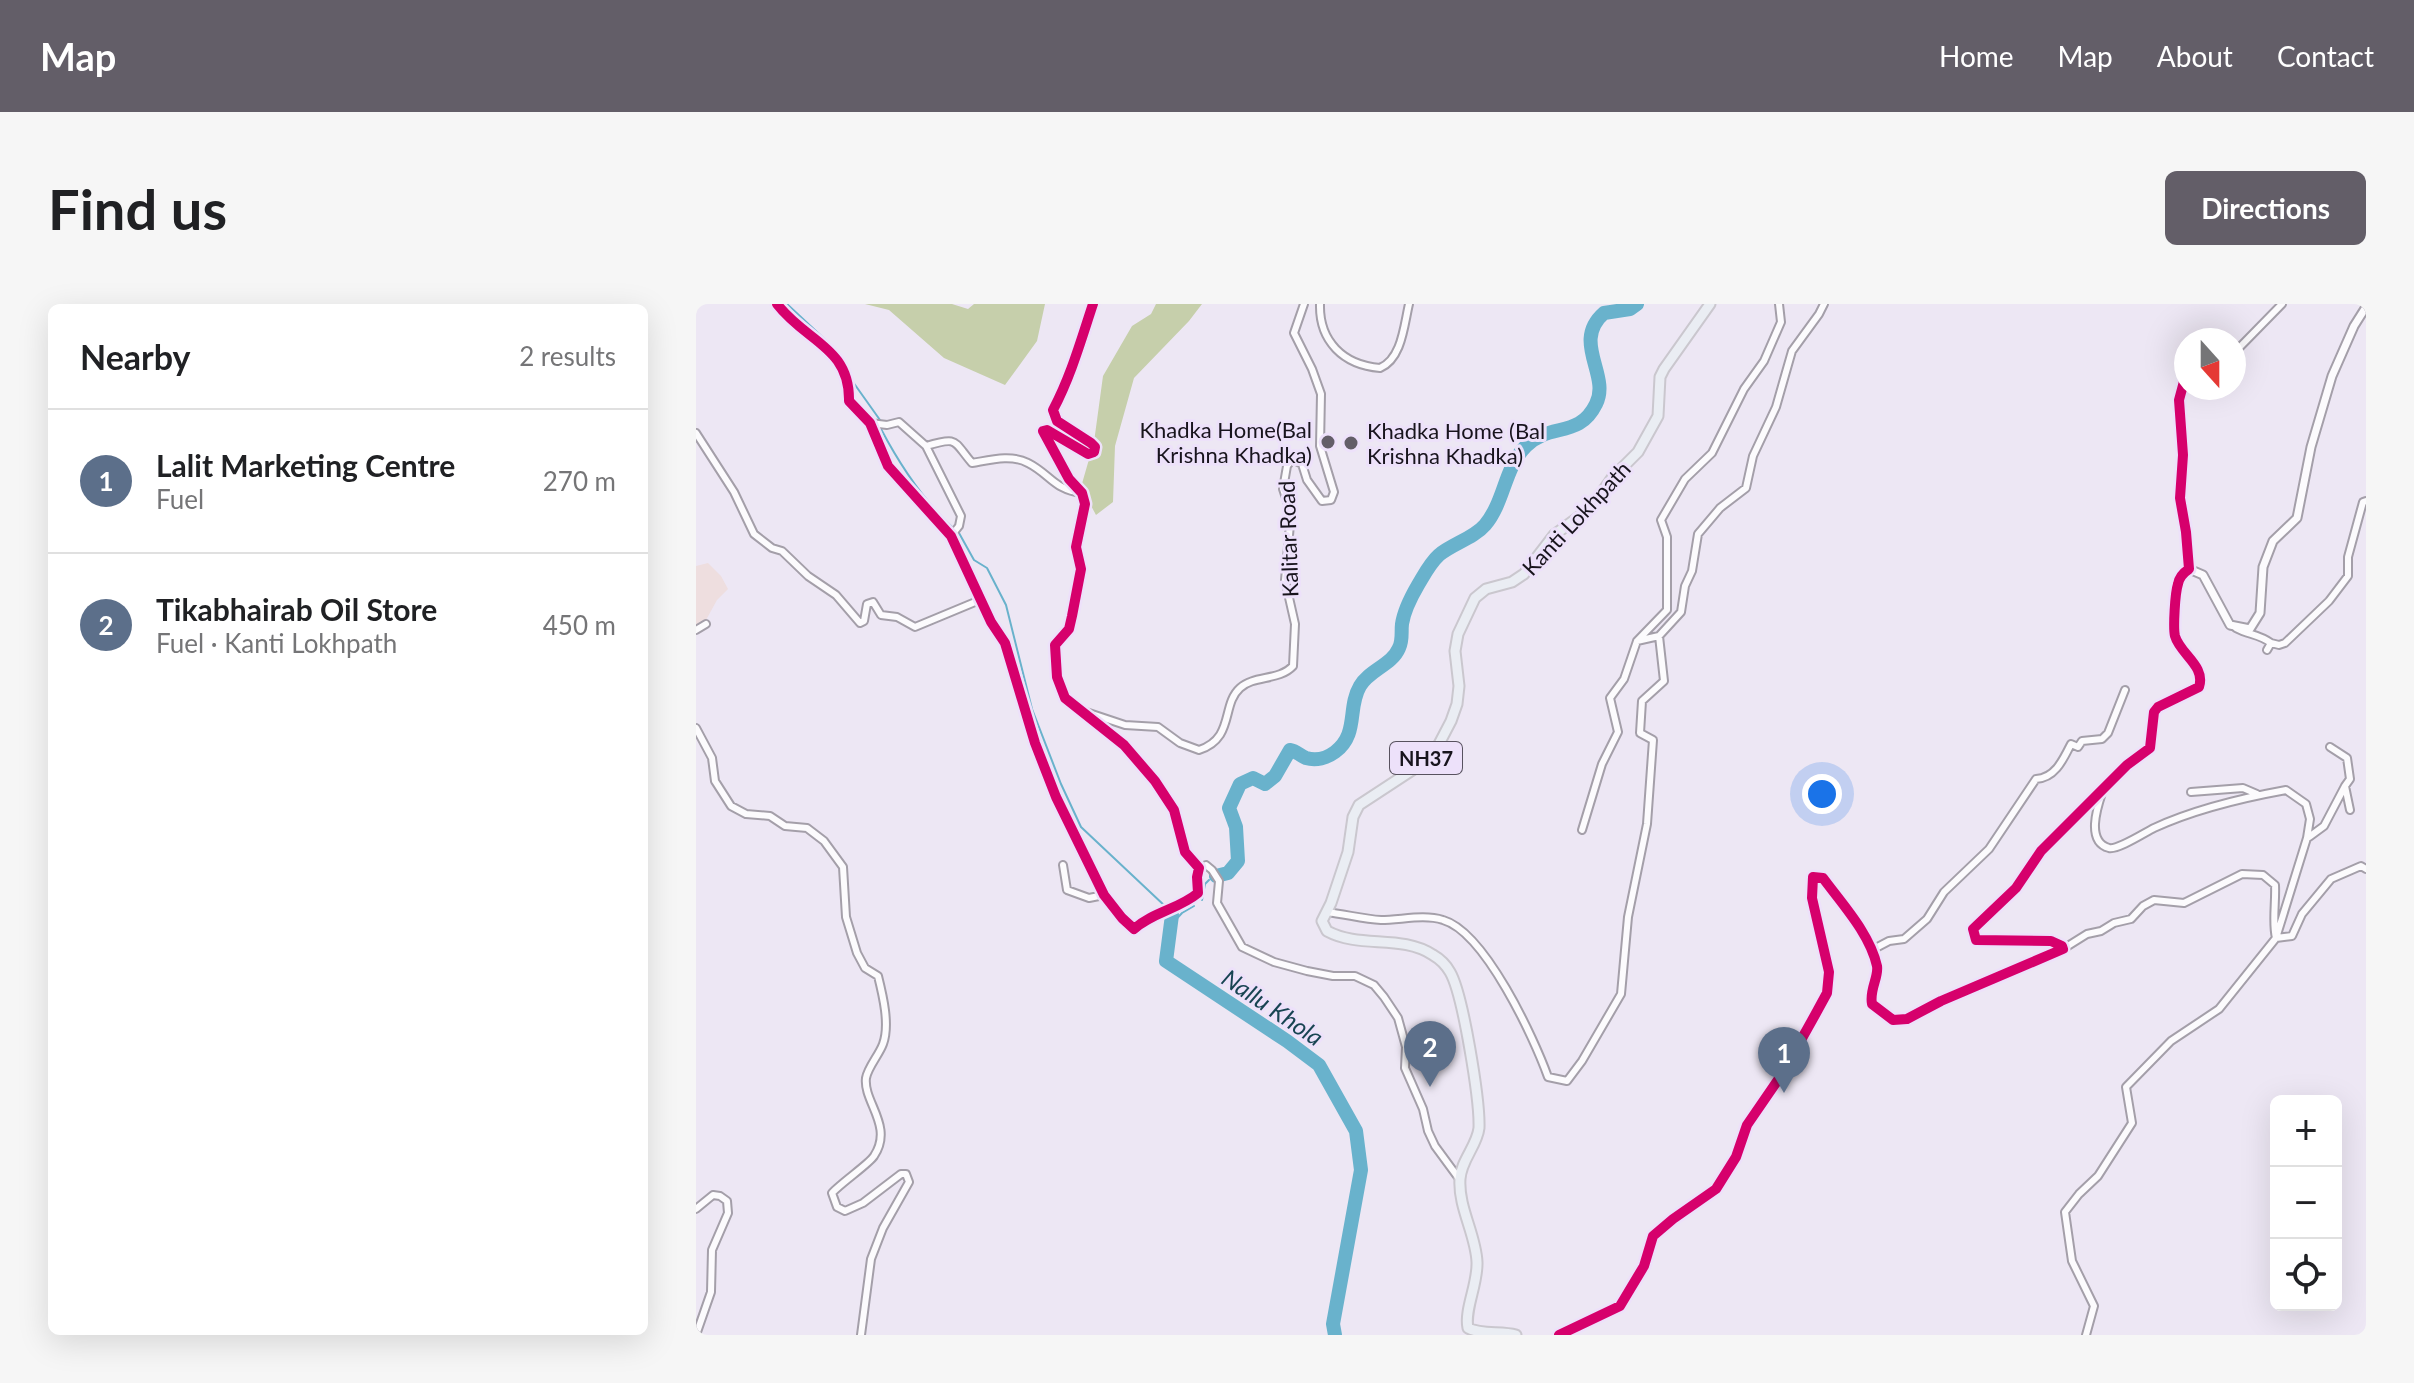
<!DOCTYPE html>
<html lang="en">
<head>
<meta charset="utf-8">
<style>
  :root { --surface:#fff; --page:#f6f6f6; --text:#202124; --muted:#757577; --line:#e0e0e0; --accent:#635e68 }
  body { margin:0; font-family:Lato,sans-serif; background:var(--page); color:var(--text) }
  .controls { position:absolute; right:24px; bottom:24px; display:grid; overflow:hidden; border-radius:12px; box-shadow:0 8px 32px #0002 }
  .controls button { width:72px; height:72px; display:grid; place-items:center; padding:0; border:0; border-bottom:2px solid var(--line); background:var(--surface); color:var(--text); font:40px sans-serif }
  .compass { position:absolute; left:1478px; top:24px; width:72px; height:72px; border-radius:50%; background:var(--surface); box-shadow:0 8px 32px #0002; rotate:159deg }
  .you { position:absolute; left:1126px; top:490px; width:28px; height:28px; margin:-20px; border:6px solid #fff; border-radius:50%; background:#1a73e8; box-shadow:0 0 0 12px #1a73e833 }
  .badge { display:grid; place-items:center; width:52px; height:52px; border-radius:50%; background:var(--accent); color:#fff; font-size:26px; font-weight:700 }
  .pin { position:absolute; translate:-50% -66px; filter:drop-shadow(0 2px 4px #0008) }
  .pin::after { content:''; position:absolute; top:42px; width:28px; height:24px; background:inherit; clip-path:polygon(0 0,100% 0,50% 100%) }
  .list { margin:0; padding:0; list-style:none }
  h2 { display:flex; justify-content:space-between; align-items:center; height:104px; margin:0; padding:0 32px; font-size:34px }
  h2 small { font-size:26px; font-weight:400; color:var(--muted) }
  .list li { display:grid; grid-template-columns:52px 1fr auto; gap:24px; align-items:center; box-sizing:border-box; height:144px; padding:0 32px; border-top:2px solid var(--line) }
  .list b { display:block; font-size:30px; white-space:nowrap }
  .list p { margin:0; font-size:26px; white-space:nowrap; color:var(--muted) }
  .list em { font-size:26px; font-style:normal; color:var(--muted) }
  .icon { flex:none; width:44px; height:44px; fill:none; stroke:currentColor; stroke-width:2; stroke-linecap:round; stroke-linejoin:round }
  .map { position:relative; flex:none; width:1670px; height:1031px; overflow:hidden; border-radius:12px }
  header { display:flex; align-items:center; gap:48px; box-sizing:border-box; height:112px; padding:0 40px; background:var(--accent); color:#fff }
  header strong { font-size:38px }
  nav { display:flex; gap:44px; margin-inline-start:auto; font-size:28px }
  .intro { display:flex; align-items:center; justify-content:space-between; box-sizing:border-box; height:192px; padding:0 48px }
  h1 { margin:0; font-size:56px }
  .button { padding:20px 36px; border-radius:12px; background:var(--accent); color:#fff; font-size:28px; font-weight:700 }
  main { display:flex; gap:48px; padding:0 48px }
  aside { flex:1; background:var(--surface); border-radius:12px; box-shadow:0 8px 32px #0002 }
  .map>svg:first-child { display:block }
  .education { fill:#eededf }
  .forest { fill:#c6cfab }
  .lines { fill:none; stroke-linecap:round; stroke-linejoin:round }
  .stream { stroke:#69b2cc; stroke-width:2 }
  .river { stroke:#69b2cc; stroke-width:14 }
  .minor-casing { stroke:#a49fa9; stroke-width:10 }
  .tertiary-casing { stroke:#a49fa9; stroke-width:11 }
  .primary-casing { stroke:#cac7ce; stroke-width:13 }
  .minor { stroke:#fcfbfd; stroke-width:6 }
  .tertiary { stroke:#fcfbfd; stroke-width:7 }
  .primary { stroke:#eaedf3; stroke-width:9 }
  .cycleway-casing { stroke:#ede1fa; stroke-width:15 }
  .cycleway { stroke:#d6006c; stroke-width:10 }
  .poi-dot { fill:#635e68; stroke:#ede1fa; stroke-width:3 }
  .labels { text-anchor:middle; dominant-baseline:central; stroke-width:6; stroke-linejoin:round; paint-order:stroke }
  .shield { fill:#ede1fa; stroke:#58525f; stroke-width:2 }
  .shield-label { font-size:20px; font-weight:bold; fill:#18141d }
  .poi-label { font-size:22px; fill:#18141d; stroke:#ede1fa; text-anchor:end }
  .street-label { font-size:22px; fill:#18141d; stroke:#ede1fa }
  .water-label { font-size:24px; font-style:italic; fill:#184452; stroke:#ede1fa }
</style>
</head>
<body>
<header>
<strong>Map</strong>
<nav><a>Home</a><a>Map</a><a>About</a><a>Contact</a></nav>
</header>
<div class="intro"><h1>Find us</h1><a class="button">Directions</a></div>
<main>
<aside>
<h2>Nearby<small>2 results</small></h2>
<ul class="list">
<li><span class="badge" style="background:#5c6f8a">1</span><div><b>Lalit Marketing Centre</b><p>Fuel</p></div><em>270 m</em></li>
<li><span class="badge" style="background:#5c6f8a">2</span><div><b>Tikabhairab Oil Store</b><p>Fuel · Kanti Lokhpath</p></div><em>450 m</em></li>
</ul>
</aside>
<div class="map">
<svg width="1670" height="1031" viewBox="0 0 1670 1031">
  <rect width="100%" height="100%" fill="#ede7f4"/>
  <path class="education" d="M12,259L25,272L32,285L21,296L10,316L0,323V262Z"/>
  <path class="forest" d="M169,0H256L272,5L278,0H349L341,37L309,81L248,54L193,6Z
    M460,0H506L493,17L438,74L419,142L417,198L400,211L385,183L398,138L407,72L436,22L455,10Z"/>
  <g class="lines">
    <path class="stream" d="M91,0L137,43L151,61L157,78L184,116
      M185,125C204,161 226,195 256,223
      M263,229L278,256L291,264L310,301L336,405L365,480L385,523L470,603
      M506,596L509,580L513,576
      M474,622L486,609L498,602"/>
    <path class="river" d="M520,572L532,569L542,557L540,523L533,504L544,480L557,474L569,480L579,472L594,446C601,447 604,452 610,454C620,457 631,454 639,448C663,430 651,404 664,382C673,366 696,361 703,344C707,336 705,328 706,320C708,306 715,293 722,281C728,271 734,259 743,251C756,240 778,234 789,221C809,197 808,164 830,142C854,118 883,135 900,100C915,71 875,38 908,9L934,5L941,0
      M476,611L470,657L591,737L623,761L660,827L665,866L637,1020L639,1031"/>
    <defs>
      <path id="minor" d="M81,0C110,38 154,43 153,97L174,119L192,162L255,232L295,318L309,339L339,439L360,493L408,591L426,614L438,625C457,608 483,605 502,589L501,573L503,564L489,548L478,506L459,477L428,441L369,394L361,373L359,341L373,325L376,312L385,265L380,243L389,200L386,189L373,175L347,127L351,126L392,150L398,148L399,143L395,139L361,117L357,106C375,72 385,36 397,0
        M624,0C623,37 647,61 684,64C706,55 708,21 713,0
        M1538,49L1586,0
        M1490,70L1483,96L1487,151L1484,194L1490,228L1493,265
        M174,119L191,121L203,118L230,142L265,212L263,222L255,232
        M0,129L38,188L58,230L76,244L86,247L112,272L140,291L164,319L168,317L171,300L177,298L185,311L201,313L219,323L284,296
        M230,142C263,132 257,137 276,159C294,156 315,150 332,159C354,170 358,186 386,189
        M1540,324C1553,331 1563,330 1575,339L1571,346
        M0,326L10,320
        M941,337L963,332
        M1575,339L1583,341L1589,339L1633,297L1652,272V253L1667,198L1670,197
        M390,408L429,421L462,423L484,439L503,446C539,434 525,401 544,384C558,371 583,377 597,362L599,320L589,276L595,209L587,185L591,162L596,155L606,160L611,176L626,197L635,196L638,188L624,142L625,90L616,65L598,29L608,0
        M0,424L16,454L19,477L35,502L50,510L74,512L89,522L111,524L128,537L147,563L150,613L161,649L169,664L182,672C187,692 194,721 187,740C183,751 172,763 170,774C167,798 198,822 178,852C173,860 146,878 136,889L141,903L149,907L167,899L205,870H210L213,878L187,924L175,955L165,1031
        M1634,443L1651,454L1654,475L1649,482
        M1495,488L1547,484L1561,490
        M886,526L906,460L922,428L914,394L928,375L941,337L971,306V233L965,216L989,175L1016,149L1048,85L1068,57L1085,18L1083,0
        M1613,533L1628,522L1649,482L1654,506
        M367,561L371,586L393,594L408,591
        M503,564L510,561L516,566L523,577L521,599L546,643L578,658L611,667L637,672H659L678,681L688,693L702,714L710,743L709,764L727,805L732,827L739,842L764,876
        M630,608C649,610 667,615 685,616C705,616 728,610 747,616C789,628 838,734 852,773L871,777L886,757L925,690L932,613L951,520L957,436L944,429L946,397L968,377L963,332L985,308L989,282L996,267L1002,230L1024,204L1050,184L1057,152L1080,103L1096,47L1123,10L1128,0
        M1367,645L1391,630L1405,627L1418,619L1435,615L1447,602L1458,596L1488,599L1546,570L1567,571L1579,581C1580,598 1576,619 1580,634L1596,632L1606,610L1635,575L1665,562L1670,565
        M1174,647L1193,637L1208,635L1231,615L1248,588L1293,545L1340,475C1359,474 1367,456 1375,440L1382,443L1386,437L1406,435L1412,429L1429,386
        M0,905L17,891L24,892L31,897L32,909L16,946L15,988L0,1031
        M1390,1031L1398,1002L1376,957L1369,908L1383,890L1402,872L1436,819L1430,783L1475,737L1523,705L1580,634L1611,534L1614,515L1610,500L1590,486C1546,494 1499,505 1458,524C1448,529 1422,546 1413,544C1390,538 1401,504 1406,489"/>
      <path id="tertiary" d="M863,1031L924,1002L948,962L957,932L977,915L1020,885L1040,853L1051,821L1086,770L1119,711L1131,689L1133,668L1116,594L1117,573L1127,574C1147,601 1174,630 1181,662C1183,673 1173,686 1176,700L1197,716L1211,715L1245,697L1367,645L1366,642L1355,637L1280,636L1277,625L1320,584L1345,547L1431,461L1454,444L1458,408L1462,403L1503,383C1510,362 1484,350 1479,332C1477,324 1479,289 1482,280C1483,274 1487,269 1493,265L1507,271L1534,321L1554,325L1564,309L1567,263L1577,237L1601,214L1615,143L1636,72L1658,22L1670,3"/>
      <path id="primary" d="M820,1031C805,1027 785,1031 772,1024C768,1006 782,980 781,958C780,931 762,903 764,875C765,856 781,842 783,824C784,797 767,690 754,668C750,661 744,655 737,651C705,630 664,645 631,627L626,617L635,599L652,548L657,513L663,501L724,461L743,440L755,417L761,400L763,382L759,347L762,330L779,294L790,285L816,278L828,270L858,231L895,204L916,174L942,148L962,112L964,73L968,65L1014,0"/>
    </defs>
    <use href="#minor" class="minor-casing"/>
    <use href="#tertiary" class="tertiary-casing"/>
    <use href="#primary" class="primary-casing"/>
    <use href="#minor" class="minor"/>
    <use href="#tertiary" class="tertiary"/>
    <use href="#primary" class="primary"/>
    <defs>
      <path id="cycleway" d="M81,0C110,38 154,43 153,97L174,119L192,162L255,232L295,318L309,339L339,439L360,493L408,591L426,614L438,625C457,608 483,605 502,589L501,573L503,564L489,548L478,506L459,477L428,441L369,394L361,373L359,341L373,325L376,312L385,265L380,243L389,200L386,189L373,175L347,127L351,126L392,150L398,148L399,143L395,139L361,117L357,106C375,72 385,36 397,0
        M863,1031L924,1002L948,962L957,932L977,915L1020,885L1040,853L1051,821L1086,770L1119,711L1131,689L1133,668L1116,594L1117,573L1127,574C1147,601 1174,630 1181,662C1183,673 1173,686 1176,700L1197,716L1211,715L1245,697L1367,645L1366,642L1355,637L1280,636L1277,625L1320,584L1345,547L1431,461L1454,444L1458,408L1462,403L1503,383C1510,362 1484,350 1479,332C1477,324 1479,289 1482,280C1483,274 1487,269 1493,265L1490,228L1484,194L1487,151L1483,96L1490,70"/>
    </defs>
    <use href="#cycleway" class="cycleway-casing"/>
    <use href="#cycleway" class="cycleway"/>
  </g>
  <g class="poi-dot">
    <circle cx="632" cy="138" r="8"/>
    <circle cx="655" cy="139" r="8"/>
  </g>
  <g class="labels">
    <rect class="shield" x="694" y="438" width="72" height="32" rx="6"/>
    <g class="shield-label">
      <text x="730" y="454">NH37</text>
    </g>
    <g class="poi-label">
      <text x="616" y="125">Khadka Home(Bal<tspan x="616" dy="25">Krishna Khadka)</tspan></text>
      <text x="671" y="126" text-anchor="start">Khadka Home (Bal<tspan x="671" dy="25">Krishna Khadka)</tspan></text>
    </g>
    <g class="street-label">
      <text transform="translate(880 214) rotate(-47)">Kanti Lokhpath</text>
      <text transform="translate(592 235) rotate(-92)">Kalitar Road</text>
    </g>
    <g class="water-label">
      <text transform="translate(577 703) rotate(34)">Nallu Khola</text>
    </g>
  </g>
</svg>
<div class="controls">
<button>+</button>
<button>−</button>
<button><svg class="icon" aria-label="locate" viewBox="0 0 24 24"><circle cx="12" cy="12" r="6"/><path d="M12 2v4M12 18v4M2 12h4M18 12h4"/></svg></button>
</div>
<svg class="compass" viewBox="-18 -18 36 36"><path d="M0-13l5 13h-10z" fill="#e53935"/><path d="M0 13l5-13h-10z" fill="#757577"/></svg>
<div class="you"></div>
<div class="pin badge" style="left:1088px;top:789px;background:#5c6f8a">1</div>
<div class="pin badge" style="left:734px;top:783px;background:#5c6f8a">2</div>
</div>
</main>
</body>
</html>
